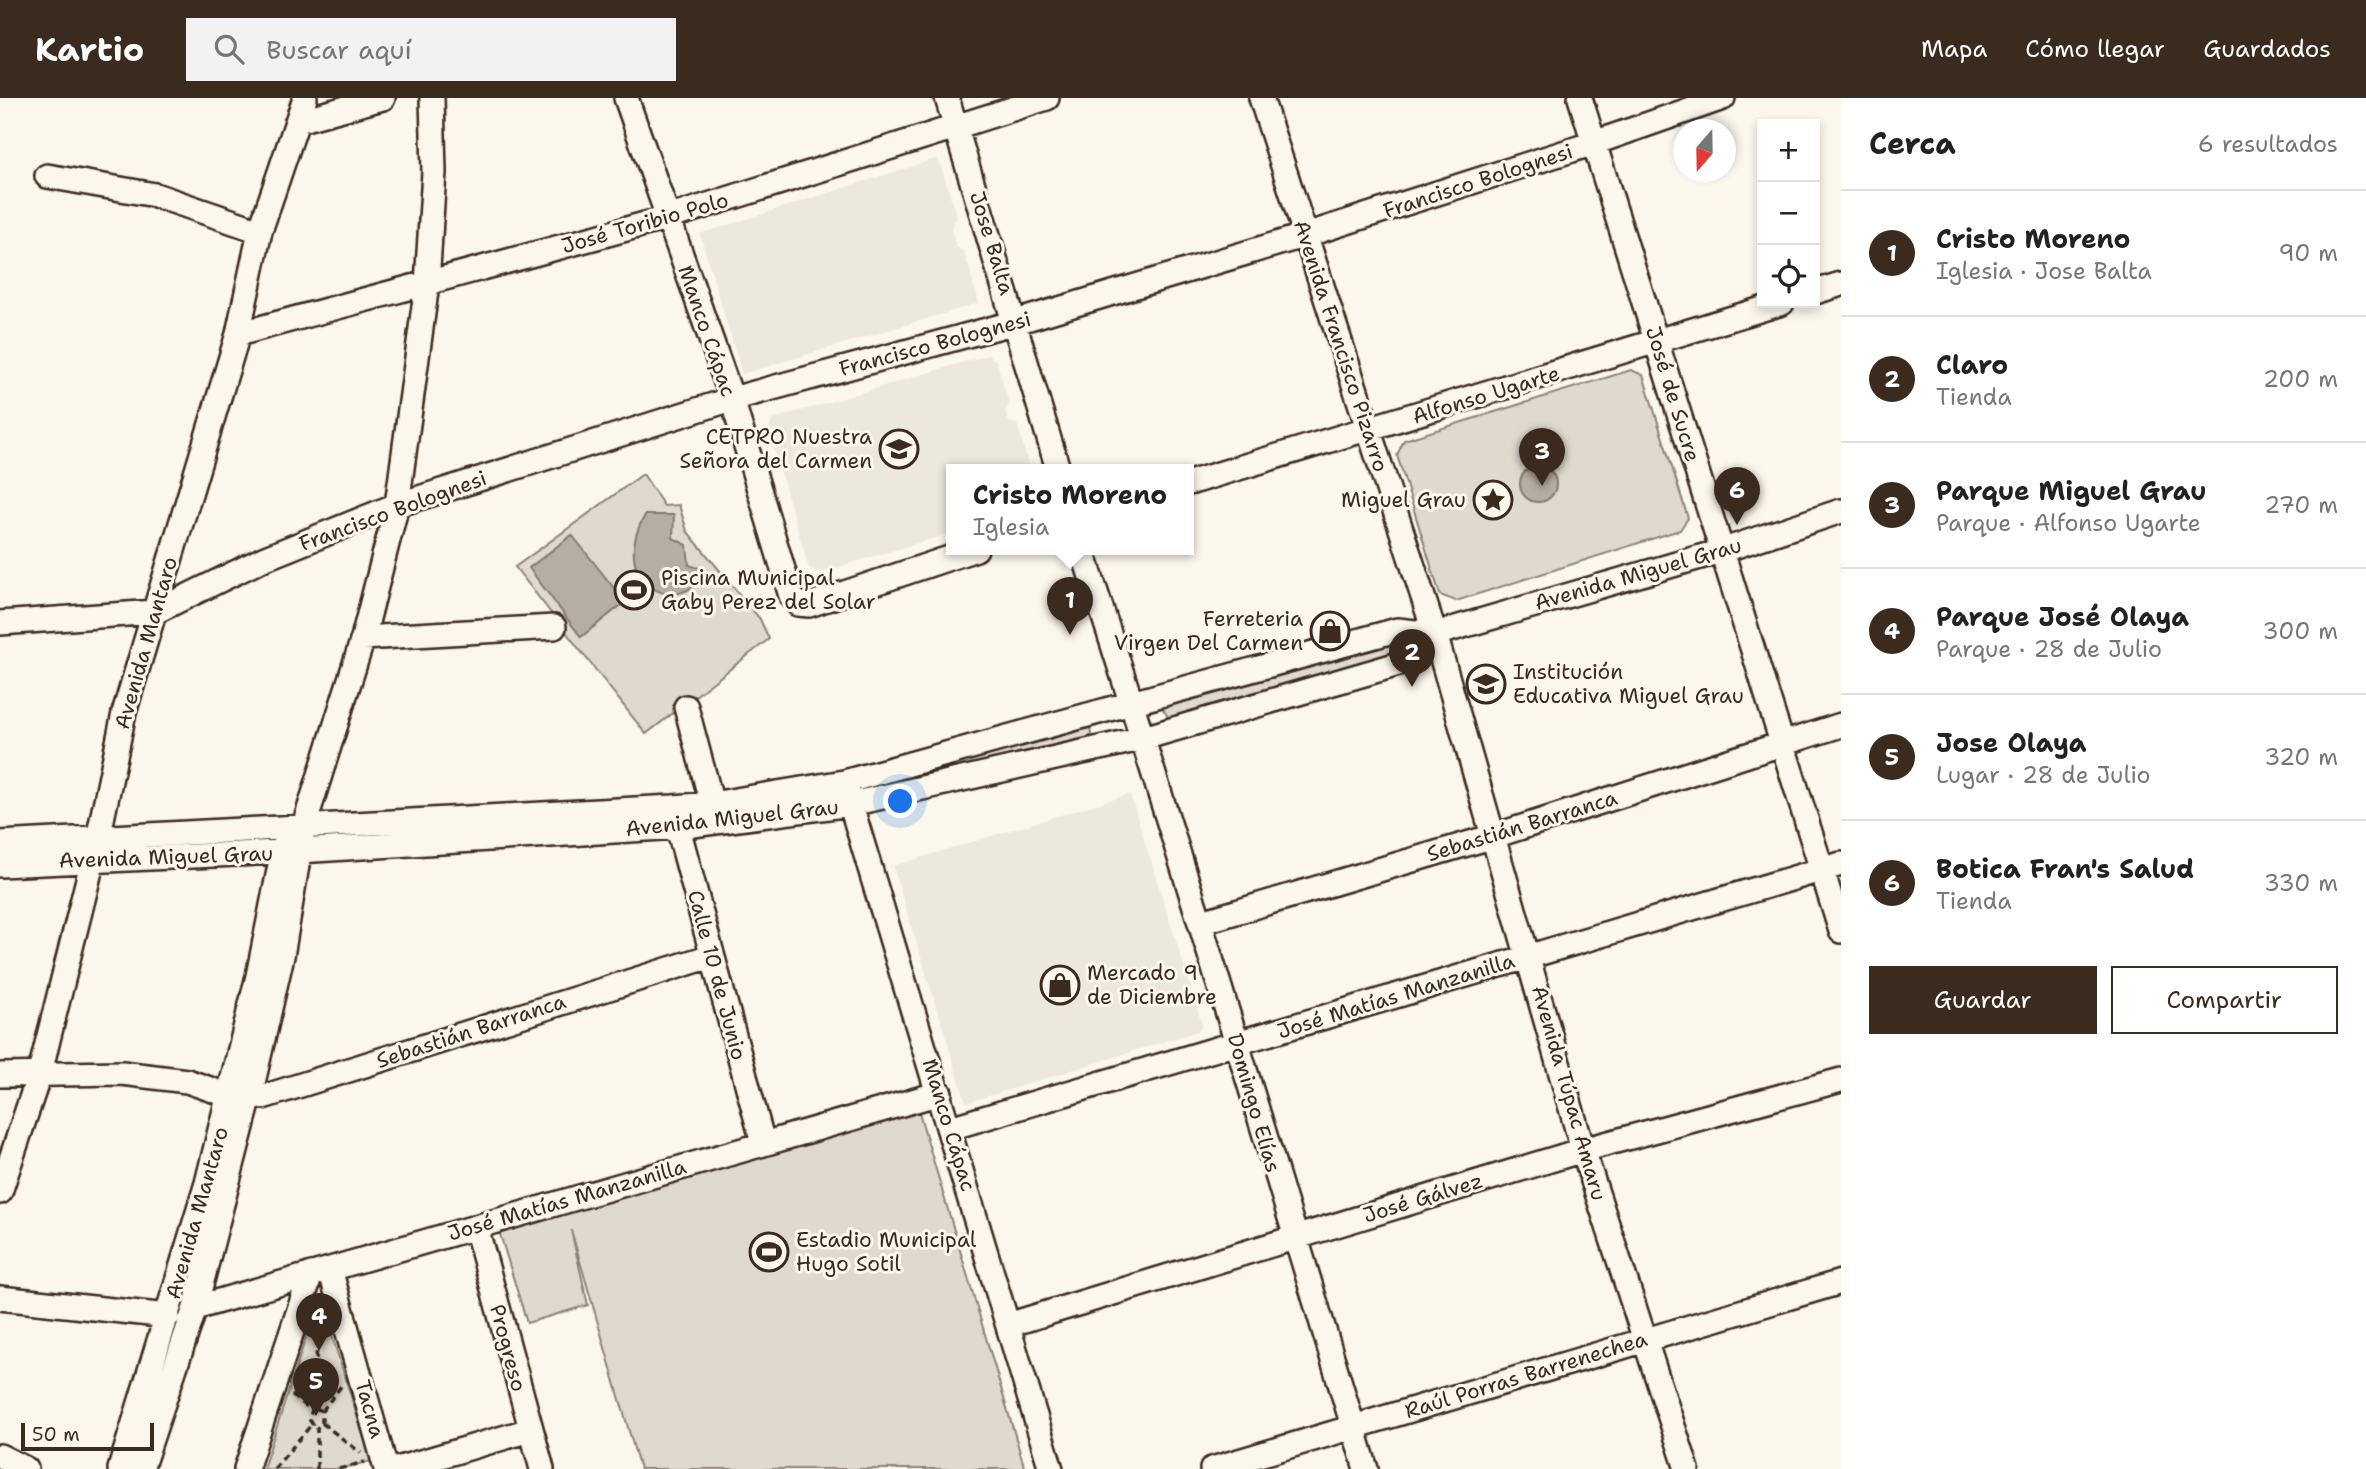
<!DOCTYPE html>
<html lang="es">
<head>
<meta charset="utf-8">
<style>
  :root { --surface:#fff; --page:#f2f2f2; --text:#222; --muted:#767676; --line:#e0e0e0; --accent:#3b2a1e }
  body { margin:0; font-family:"Shantell Sans",sans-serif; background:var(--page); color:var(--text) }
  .controls { position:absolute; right:21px; top:21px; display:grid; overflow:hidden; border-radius:0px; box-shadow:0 4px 10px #0003 }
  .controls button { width:63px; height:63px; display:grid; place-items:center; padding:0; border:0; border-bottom:2px solid var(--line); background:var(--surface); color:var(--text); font:35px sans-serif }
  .compass { position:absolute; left:1673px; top:21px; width:63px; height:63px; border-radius:50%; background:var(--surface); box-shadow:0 4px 10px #0003; rotate:200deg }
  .scale { position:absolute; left:21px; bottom:18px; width:133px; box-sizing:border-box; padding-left:7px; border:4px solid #3b2a1e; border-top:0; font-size:19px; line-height:24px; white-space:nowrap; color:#3b2a1e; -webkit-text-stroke:5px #fbf7ec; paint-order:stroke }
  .you { position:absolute; left:901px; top:704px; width:24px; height:24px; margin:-18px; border:5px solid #fff; border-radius:50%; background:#1a73e8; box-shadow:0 0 0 10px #1a73e833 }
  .badge { display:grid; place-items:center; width:46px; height:46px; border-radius:50%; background:var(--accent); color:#fff; font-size:23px; font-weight:700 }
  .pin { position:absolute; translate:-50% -58px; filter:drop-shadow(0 2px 4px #0008) }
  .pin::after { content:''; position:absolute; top:37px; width:24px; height:21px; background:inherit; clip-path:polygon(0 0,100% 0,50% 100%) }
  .popup { position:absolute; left:946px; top:366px; width:248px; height:91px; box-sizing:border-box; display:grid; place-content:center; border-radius:0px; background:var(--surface); filter:drop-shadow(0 2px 5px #0005); font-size:23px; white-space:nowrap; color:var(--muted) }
  .popup b { font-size:26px; color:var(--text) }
  .popup::after { content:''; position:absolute; left:50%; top:100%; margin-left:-14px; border:14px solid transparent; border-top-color:var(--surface) }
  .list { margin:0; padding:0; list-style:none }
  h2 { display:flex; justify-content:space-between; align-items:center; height:91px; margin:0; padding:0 28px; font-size:30px }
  h2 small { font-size:23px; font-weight:400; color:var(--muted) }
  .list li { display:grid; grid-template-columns:46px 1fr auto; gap:21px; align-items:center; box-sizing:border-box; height:126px; padding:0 28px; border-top:2px solid var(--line) }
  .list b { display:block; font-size:26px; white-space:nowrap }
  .list p { margin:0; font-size:23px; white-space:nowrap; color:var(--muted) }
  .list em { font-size:23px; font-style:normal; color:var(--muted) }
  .actions { display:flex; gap:14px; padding:21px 28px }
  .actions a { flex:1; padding:16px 0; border:2px solid var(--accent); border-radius:0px; text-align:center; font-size:24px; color:var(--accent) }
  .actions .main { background:var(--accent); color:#fff }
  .icon { flex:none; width:38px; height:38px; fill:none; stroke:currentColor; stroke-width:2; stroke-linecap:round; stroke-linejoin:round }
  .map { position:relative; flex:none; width:1841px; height:1371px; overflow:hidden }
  header { display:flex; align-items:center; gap:42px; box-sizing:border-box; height:98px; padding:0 35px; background:var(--accent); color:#fff }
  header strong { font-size:33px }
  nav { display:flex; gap:38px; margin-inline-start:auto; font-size:24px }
  .search { width:490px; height:63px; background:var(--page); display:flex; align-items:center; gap:18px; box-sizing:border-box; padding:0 24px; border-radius:0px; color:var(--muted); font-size:26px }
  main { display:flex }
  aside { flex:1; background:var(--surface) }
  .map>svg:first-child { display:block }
  .built { fill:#ede8dd }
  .green { fill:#dfd9ce; stroke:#8d8276; stroke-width:2 }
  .water { fill:#b6aea2; stroke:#85796d; stroke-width:2 }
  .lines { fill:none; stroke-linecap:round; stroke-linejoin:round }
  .minor-casing { stroke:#3b2a1e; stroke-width:28 }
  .path { stroke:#3b2a1e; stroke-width:3.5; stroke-dasharray:7 5; stroke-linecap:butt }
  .minor { stroke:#fbf7ec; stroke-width:23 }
  .labels { text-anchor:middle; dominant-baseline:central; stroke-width:6; stroke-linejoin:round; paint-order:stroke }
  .street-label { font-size:21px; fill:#3b2a1e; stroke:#fbf7ec }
  .poi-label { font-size:21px; fill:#3b2a1e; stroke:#fbf7ec; text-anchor:start }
</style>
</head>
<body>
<header>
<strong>Kartio</strong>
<div class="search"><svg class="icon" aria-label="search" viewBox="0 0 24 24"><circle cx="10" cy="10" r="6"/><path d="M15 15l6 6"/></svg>Buscar aquí</div>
<nav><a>Mapa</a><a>Cómo llegar</a><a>Guardados</a></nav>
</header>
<main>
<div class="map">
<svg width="1841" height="1371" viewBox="0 0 1841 1371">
  <rect width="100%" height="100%" fill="#fbf7ec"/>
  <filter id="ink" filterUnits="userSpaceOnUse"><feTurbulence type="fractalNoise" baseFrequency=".0143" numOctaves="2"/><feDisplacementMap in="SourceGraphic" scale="14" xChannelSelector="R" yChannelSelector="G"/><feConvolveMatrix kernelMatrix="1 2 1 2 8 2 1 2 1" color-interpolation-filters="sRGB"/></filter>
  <g filter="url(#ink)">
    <path class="built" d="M938,60L957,118L951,131L956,149L964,153L979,205L742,276L700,136Z
      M988,257L996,263L1009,305L1005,313L1009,324L1017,326L1030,371H951V435L819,475L809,470L768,331L773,321Z
      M1130,696L1202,926L1198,933L966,1005L893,768Z"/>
    <path class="green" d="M1631,272L1643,277L1688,420L1680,432L1456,503L1440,497L1397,357L1404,342Z
      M643,376L664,408L679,407L687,433L760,521L769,541L646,636L515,469Z
      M1402,538L1408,543L1405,552L1170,622L1163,611L1164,604Z
      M1083,625L1090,630L1091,636L1085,646L883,689L894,680Z
      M918,1011L1025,1371H640L571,1132L588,1207L527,1225L499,1133Z
      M323,1209L371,1363L339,1371H263L315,1212Z"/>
    <path class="water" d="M1520 386a18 18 0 1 1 36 0a18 18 0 1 1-36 0Z
      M1486 396a11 11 0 1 1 22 0a11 11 0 1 1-22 0Z
      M645,417H674L673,440L687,447L689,467L705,472C683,523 605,486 645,417Z
      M572,437L625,504L581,539L529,470Z"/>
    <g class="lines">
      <defs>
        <path id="minor" d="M626,0L732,301L791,498L798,506L809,507L976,451
          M947,0L1058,371
          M1261,0L1435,536L1583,1052L1687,1371
          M1580,0L1841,833
          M298,23L383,0
          M47,78L155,97L260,133
          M1815,194L1841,186
          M238,236L667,120L1047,0
          M1189,385L1782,205
          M1082,451C1181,756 1273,1064 1366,1371
          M0,525L155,514L263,461L397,407L732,301L1016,224L1306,137L1594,45L1723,0
          M363,540L554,529
          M686,609L712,706
          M847,694L1051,1371
          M674,715L763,1045
          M0,745L673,709L712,706L844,684L1397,532L1435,536L1721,453L1841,413
          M0,767L299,753L678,729L851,706L1140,641L1409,563L1435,536
          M1202,824L1494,738L1841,627
          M0,977L122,975L187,983L230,998L263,999L711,858
          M950,1030L1841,766
          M0,1094L40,974L98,741L124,615L238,236L260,133L305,0
          M476,1129L542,1371
          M330,1171L386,1371
          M0,1200L168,1218
          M195,1210L940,995
          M1008,1227L1583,1052L1841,982
          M0,1358L26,1371
          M120,1371L207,1085L258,878L285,742
          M141,1371L195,1210L250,998L282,858L303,731L363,540L397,407L427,186L434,74L432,0
          M246,1371L311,1176
          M397,1371L530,1332
          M1212,1371L1841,1184"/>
      </defs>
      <use href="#minor" class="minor-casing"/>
      <path class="path" d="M292,1297L310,1311
        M313,1309L319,1217
        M322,1313L342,1287
        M313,1327L309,1321L313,1309L322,1313V1325
        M274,1371L312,1326
        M317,1371V1330L322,1325L361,1355
        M339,1371L365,1364"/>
      <use href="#minor" class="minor"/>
    </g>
  </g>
  <defs>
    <symbol id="university-ring" viewBox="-11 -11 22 22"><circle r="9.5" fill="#fbf7ec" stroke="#3b2a1e" stroke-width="1.5"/><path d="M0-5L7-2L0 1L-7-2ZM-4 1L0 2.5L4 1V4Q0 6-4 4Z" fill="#3b2a1e"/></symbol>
    <symbol id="sight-ring" viewBox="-11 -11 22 22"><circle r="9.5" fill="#fbf7ec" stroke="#3b2a1e" stroke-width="1.5"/><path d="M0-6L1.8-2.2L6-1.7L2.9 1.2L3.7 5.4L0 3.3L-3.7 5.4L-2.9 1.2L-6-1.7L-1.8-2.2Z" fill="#3b2a1e"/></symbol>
    <symbol id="stadium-ring" viewBox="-11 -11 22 22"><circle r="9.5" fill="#fbf7ec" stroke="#3b2a1e" stroke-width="1.5"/><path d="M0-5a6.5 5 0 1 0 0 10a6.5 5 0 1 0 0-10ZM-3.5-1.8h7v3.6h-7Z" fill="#3b2a1e"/></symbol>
    <symbol id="shop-ring" viewBox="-11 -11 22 22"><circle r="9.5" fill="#fbf7ec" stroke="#3b2a1e" stroke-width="1.5"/><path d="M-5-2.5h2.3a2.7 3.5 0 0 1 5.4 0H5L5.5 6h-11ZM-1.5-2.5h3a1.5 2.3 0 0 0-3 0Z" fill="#3b2a1e"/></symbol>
    <symbol id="school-ring" viewBox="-11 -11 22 22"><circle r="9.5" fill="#fbf7ec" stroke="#3b2a1e" stroke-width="1.5"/><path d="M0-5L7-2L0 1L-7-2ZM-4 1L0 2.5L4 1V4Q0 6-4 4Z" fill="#3b2a1e"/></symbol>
  </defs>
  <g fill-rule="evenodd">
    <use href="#university-ring" x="877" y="329" width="44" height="44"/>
    <use href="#sight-ring" x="1471" y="380" width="44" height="44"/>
    <use href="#stadium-ring" x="612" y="470" width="44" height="44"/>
    <use href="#shop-ring" x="1308" y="511" width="44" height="44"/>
    <use href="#school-ring" x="1464" y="564" width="44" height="44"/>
    <use href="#shop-ring" x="1038" y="865" width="44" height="44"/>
    <use href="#stadium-ring" x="747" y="1132" width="44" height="44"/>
  </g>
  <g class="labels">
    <g class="street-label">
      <text transform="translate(1478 83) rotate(-18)">Francisco Bolognesi</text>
      <text transform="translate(645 125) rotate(-16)">José Toribio Polo</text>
      <text transform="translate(992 145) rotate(73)">Jose Balta</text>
      <text transform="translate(707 233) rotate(71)">Manco Cápac</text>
      <text transform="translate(935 246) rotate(-15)">Francisco Bolognesi</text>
      <text transform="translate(1341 248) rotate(72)">Avenida Francisco Pizarro</text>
      <text transform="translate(1673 296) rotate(73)">José de Sucre</text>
      <text transform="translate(1486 297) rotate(-17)">Alfonso Ugarte</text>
      <text transform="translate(393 413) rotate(-20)">Francisco Bolognesi</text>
      <text transform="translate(1638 476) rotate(-16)">Avenida Miguel Grau</text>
      <text transform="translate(146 545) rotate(-74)">Avenida Mantaro</text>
      <text transform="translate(732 720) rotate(-6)">Avenida Miguel Grau</text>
      <text transform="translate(1522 728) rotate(-17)">Sebastián Barranca</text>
      <text transform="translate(166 759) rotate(-2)">Avenida Miguel Grau</text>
      <text transform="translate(717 877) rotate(75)">Calle 10 de Junio</text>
      <text transform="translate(1396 898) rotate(-17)">José Matías Manzanilla</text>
      <text transform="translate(471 933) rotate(-18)">Sebastián Barranca</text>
      <text transform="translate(1569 995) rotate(74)">Avenida Túpac Amaru</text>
      <text transform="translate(1254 1005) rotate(74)">Domingo Elías</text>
      <text transform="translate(949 1027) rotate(73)">Manco Cápac</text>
      <text transform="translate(1423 1100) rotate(-17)">José Gálvez</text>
      <text transform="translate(567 1102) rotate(-16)">José Matías Manzanilla</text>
      <text transform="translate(197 1115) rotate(-74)">Avenida Mantaro</text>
      <text transform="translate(508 1250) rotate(75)">Progreso</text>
      <text transform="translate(1526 1277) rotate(-17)">Raúl Porras Barrenechea</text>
      <text transform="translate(370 1311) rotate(74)">Tacna</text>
    </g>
    <g class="poi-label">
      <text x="872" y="339" text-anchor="end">CETPRO Nuestra<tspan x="872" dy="24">Señora del Carmen</tspan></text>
      <text x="1466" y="402" text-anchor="end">Miguel Grau</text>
      <text x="661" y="480">Piscina Municipal<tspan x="661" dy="24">Gaby Perez del Solar</tspan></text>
      <text x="1303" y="521" text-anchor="end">Ferreteria<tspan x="1303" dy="24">Virgen Del Carmen</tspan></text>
      <text x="1513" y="574">Institución<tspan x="1513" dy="24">Educativa Miguel Grau</tspan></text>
      <text x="1087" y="875">Mercado 9<tspan x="1087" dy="24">de Diciembre</tspan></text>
      <text x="796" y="1142">Estadio Municipal<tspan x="796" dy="24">Hugo Sotil</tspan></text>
    </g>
  </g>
</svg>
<div class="controls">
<button>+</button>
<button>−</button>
<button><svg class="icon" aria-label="locate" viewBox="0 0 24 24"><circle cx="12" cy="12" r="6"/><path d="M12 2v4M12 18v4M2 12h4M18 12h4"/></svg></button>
</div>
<svg class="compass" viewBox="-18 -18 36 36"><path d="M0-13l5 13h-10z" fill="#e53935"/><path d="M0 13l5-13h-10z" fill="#767676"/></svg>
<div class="scale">50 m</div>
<div class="you"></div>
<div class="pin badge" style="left:1070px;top:537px">1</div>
<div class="popup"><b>Cristo Moreno</b>Iglesia</div>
<div class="pin badge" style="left:1412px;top:589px">2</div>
<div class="pin badge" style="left:1542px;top:388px">3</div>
<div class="pin badge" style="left:319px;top:1253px">4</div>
<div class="pin badge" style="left:316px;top:1318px">5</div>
<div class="pin badge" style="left:1737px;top:427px">6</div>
</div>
<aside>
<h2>Cerca<small>6 resultados</small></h2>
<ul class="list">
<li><span class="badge">1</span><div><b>Cristo Moreno</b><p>Iglesia · Jose Balta</p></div><em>90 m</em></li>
<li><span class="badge">2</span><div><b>Claro</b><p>Tienda</p></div><em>200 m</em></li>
<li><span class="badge">3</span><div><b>Parque Miguel Grau</b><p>Parque · Alfonso Ugarte</p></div><em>270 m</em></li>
<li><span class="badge">4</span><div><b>Parque José Olaya</b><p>Parque · 28 de Julio</p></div><em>300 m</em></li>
<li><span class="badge">5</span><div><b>Jose Olaya</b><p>Lugar · 28 de Julio</p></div><em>320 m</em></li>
<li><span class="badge">6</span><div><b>Botica Fran's Salud</b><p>Tienda</p></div><em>330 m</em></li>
</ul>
<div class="actions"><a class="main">Guardar</a><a>Compartir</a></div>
</aside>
</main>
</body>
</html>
